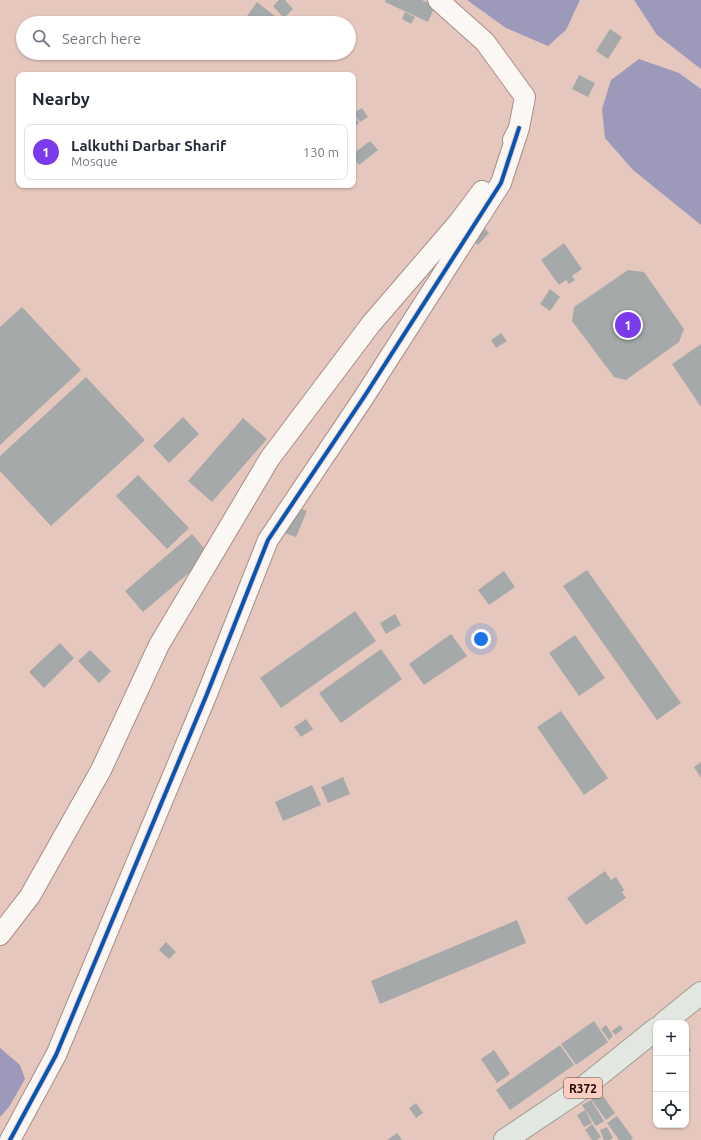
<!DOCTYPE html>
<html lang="en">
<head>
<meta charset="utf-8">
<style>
  :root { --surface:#fff; --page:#f6f6f7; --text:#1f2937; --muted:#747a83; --line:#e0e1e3; --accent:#7c3aed }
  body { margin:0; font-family:Ubuntu,sans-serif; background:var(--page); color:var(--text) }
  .controls { position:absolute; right:12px; bottom:12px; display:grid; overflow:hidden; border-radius:8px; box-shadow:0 1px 3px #0004 }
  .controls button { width:36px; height:36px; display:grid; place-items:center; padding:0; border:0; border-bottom:1px solid var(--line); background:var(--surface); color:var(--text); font:20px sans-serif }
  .you { position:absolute; left:481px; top:639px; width:14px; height:14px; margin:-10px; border:3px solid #fff; border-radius:50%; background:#1a73e8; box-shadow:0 0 0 6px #1a73e833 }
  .badge { display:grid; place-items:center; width:26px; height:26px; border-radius:50%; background:var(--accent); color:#fff; font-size:13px; font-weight:700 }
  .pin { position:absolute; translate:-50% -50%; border:2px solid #fff; box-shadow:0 1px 4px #0006 }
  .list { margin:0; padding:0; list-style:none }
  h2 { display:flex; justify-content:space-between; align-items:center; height:52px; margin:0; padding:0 16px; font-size:17px }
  h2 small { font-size:13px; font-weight:400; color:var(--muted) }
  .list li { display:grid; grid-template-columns:26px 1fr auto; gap:12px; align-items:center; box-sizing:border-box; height:56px; margin:0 8px 8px; padding:0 8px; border:1px solid var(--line); border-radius:8px }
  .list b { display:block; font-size:15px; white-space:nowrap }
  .list p { margin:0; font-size:13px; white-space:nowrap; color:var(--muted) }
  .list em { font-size:13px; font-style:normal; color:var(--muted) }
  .icon { flex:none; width:22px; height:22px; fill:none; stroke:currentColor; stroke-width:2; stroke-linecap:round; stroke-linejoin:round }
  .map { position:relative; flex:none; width:701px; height:1140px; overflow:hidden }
  .search { position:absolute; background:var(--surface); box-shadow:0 1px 3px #0004; left:16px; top:16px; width:340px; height:44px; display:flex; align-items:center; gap:10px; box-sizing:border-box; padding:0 14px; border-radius:22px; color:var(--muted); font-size:15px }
  .panel { position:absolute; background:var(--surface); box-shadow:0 1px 3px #0004; left:16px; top:72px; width:340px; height:116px; border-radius:8px }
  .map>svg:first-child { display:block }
  .water { fill:#9c99bb }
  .building { fill:#a6a9aa }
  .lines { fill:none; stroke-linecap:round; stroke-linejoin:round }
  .street-casing { stroke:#a88e87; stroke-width:22 }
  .primary-casing { stroke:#9d9d90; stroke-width:24 }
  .street { stroke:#fbf7f5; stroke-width:20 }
  .primary { stroke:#e3e7e1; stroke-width:22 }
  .cycleway-casing { stroke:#fbcec1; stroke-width:6 }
  .cycleway { stroke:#0057b8; stroke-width:4 }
  .labels { text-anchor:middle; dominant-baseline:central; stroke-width:4; stroke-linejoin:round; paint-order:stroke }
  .shield { fill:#fbcec1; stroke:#62433c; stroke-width:1 }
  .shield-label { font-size:12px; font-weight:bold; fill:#200703 }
</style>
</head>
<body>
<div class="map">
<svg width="701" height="1140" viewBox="0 0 701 1140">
  <rect width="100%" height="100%" fill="#e6c7be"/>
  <path class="water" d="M467,0H580L566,30L548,46L506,28Z
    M634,0H701V69L657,35Z
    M639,59L679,73L701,89V225L633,170L605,138L602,109L611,80Z
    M0,1048L20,1065L25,1079L9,1107L0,1117Z"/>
  <path class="building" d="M279,0H285L293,9L284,18L273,6Z
    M386,0H422L435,6L428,22L385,2Z
    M257,2L280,20L278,23H255L247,16Z
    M405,12L415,17L411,24L402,19Z
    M610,29L622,37L608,59L596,51Z
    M579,75L595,83L588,97L572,89Z
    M362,108L368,117L360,122L353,113Z
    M353,114L359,123L353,128Z
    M370,141L378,150L359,165L353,157V154Z
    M482,226L489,233L478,245L470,238Z
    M564,243L582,269L572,276L575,280L569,284L566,280L559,285L541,260Z
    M628,270L644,272L684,329L679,342L626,380L614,377L572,321L574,307Z
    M550,289L560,297L550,311L540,304Z
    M22,307L81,370L0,445V327Z
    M501,333L507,341L496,348L491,340Z
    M701,344V407L672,364Z
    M86,377L145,440L51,526L0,471V456Z
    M183,417L199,434L169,463L153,446Z
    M243,418L267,439L212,502L188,481Z
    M138,475L189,528L167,549L116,496Z
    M295,506L307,511L296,537L284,533Z
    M192,534L210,555L143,612L125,591Z
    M587,570L681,703L657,720L563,586Z
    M504,571L515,587L489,605L478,590Z
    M355,611L376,641L281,708L260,678Z
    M395,614L401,625L386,634L380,623Z
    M451,634L467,656L424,685L409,664Z
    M575,635L605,678L579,696L549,653Z
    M60,643L74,658L44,688L29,672Z
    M381,649L402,679L341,723L319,693Z
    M90,650L111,671L99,683L78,661Z
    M561,711L608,778L584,795L537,727Z
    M306,719L313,729L301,737L294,727Z
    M701,762V778L694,767Z
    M343,777L350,794L328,803L321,787Z
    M312,785L321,805L283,821L275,802Z
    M605,871L611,880L616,877L624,890L622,892L626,898L586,925L567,898Z
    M517,920L526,943L380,1004L371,981Z
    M166,942L176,952L169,959L159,950Z
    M594,1021L608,1042L576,1065L561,1044Z
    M606,1025L613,1036L609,1040L601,1029Z
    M620,1025L623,1029L615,1035L612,1031Z
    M686,1043L691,1050L686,1054Z
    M560,1045L574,1065L510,1110L496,1090Z
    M494,1050L510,1074L497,1083L481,1059Z
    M601,1093L615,1113L606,1120L591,1099Z
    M591,1100L604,1121L596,1126L582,1105Z
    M416,1103L423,1113L416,1118L409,1108Z
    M585,1110L592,1123L584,1127L577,1115Z
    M617,1116L633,1138L631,1140H619L607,1123Z
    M592,1124L601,1137L597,1140H592L585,1130Z
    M607,1127L613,1138L610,1140H604L600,1130Z
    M397,1133L402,1140H387Z"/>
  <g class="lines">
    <defs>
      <path id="street" d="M438,0L485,42L525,97L519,128L513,140
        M0,935L30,896L101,770L159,645L270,458L371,324L458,223L482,191
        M10,1140L56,1055L207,694L268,540L364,397L501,183L519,128"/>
      <path id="primary" d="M664,1023L701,993
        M505,1140L584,1087L656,1029"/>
    </defs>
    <use href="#street" class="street-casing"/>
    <use href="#primary" class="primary-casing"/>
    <use href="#street" class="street"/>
    <use href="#primary" class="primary"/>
    <defs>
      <path id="cycleway" d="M10,1140L56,1055L207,694L268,540L364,397L501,183L519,128"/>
    </defs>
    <use href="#cycleway" class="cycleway-casing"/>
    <use href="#cycleway" class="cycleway"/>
  </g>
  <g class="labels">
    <rect class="shield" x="564" y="1078" width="38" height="20" rx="3"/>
    <g class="shield-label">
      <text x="583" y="1088">R372</text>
    </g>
  </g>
</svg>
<div class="controls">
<button>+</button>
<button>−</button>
<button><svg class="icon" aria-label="locate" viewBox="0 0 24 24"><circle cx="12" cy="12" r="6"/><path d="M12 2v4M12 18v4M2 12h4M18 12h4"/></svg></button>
</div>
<div class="you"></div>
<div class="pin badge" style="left:628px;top:325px">1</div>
<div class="search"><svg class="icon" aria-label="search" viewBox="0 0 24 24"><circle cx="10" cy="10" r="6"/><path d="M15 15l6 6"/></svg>Search here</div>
<section class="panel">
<h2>Nearby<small></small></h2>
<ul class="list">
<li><span class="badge">1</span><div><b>Lalkuthi Darbar Sharif</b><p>Mosque</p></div><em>130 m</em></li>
</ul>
</section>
</div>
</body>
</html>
